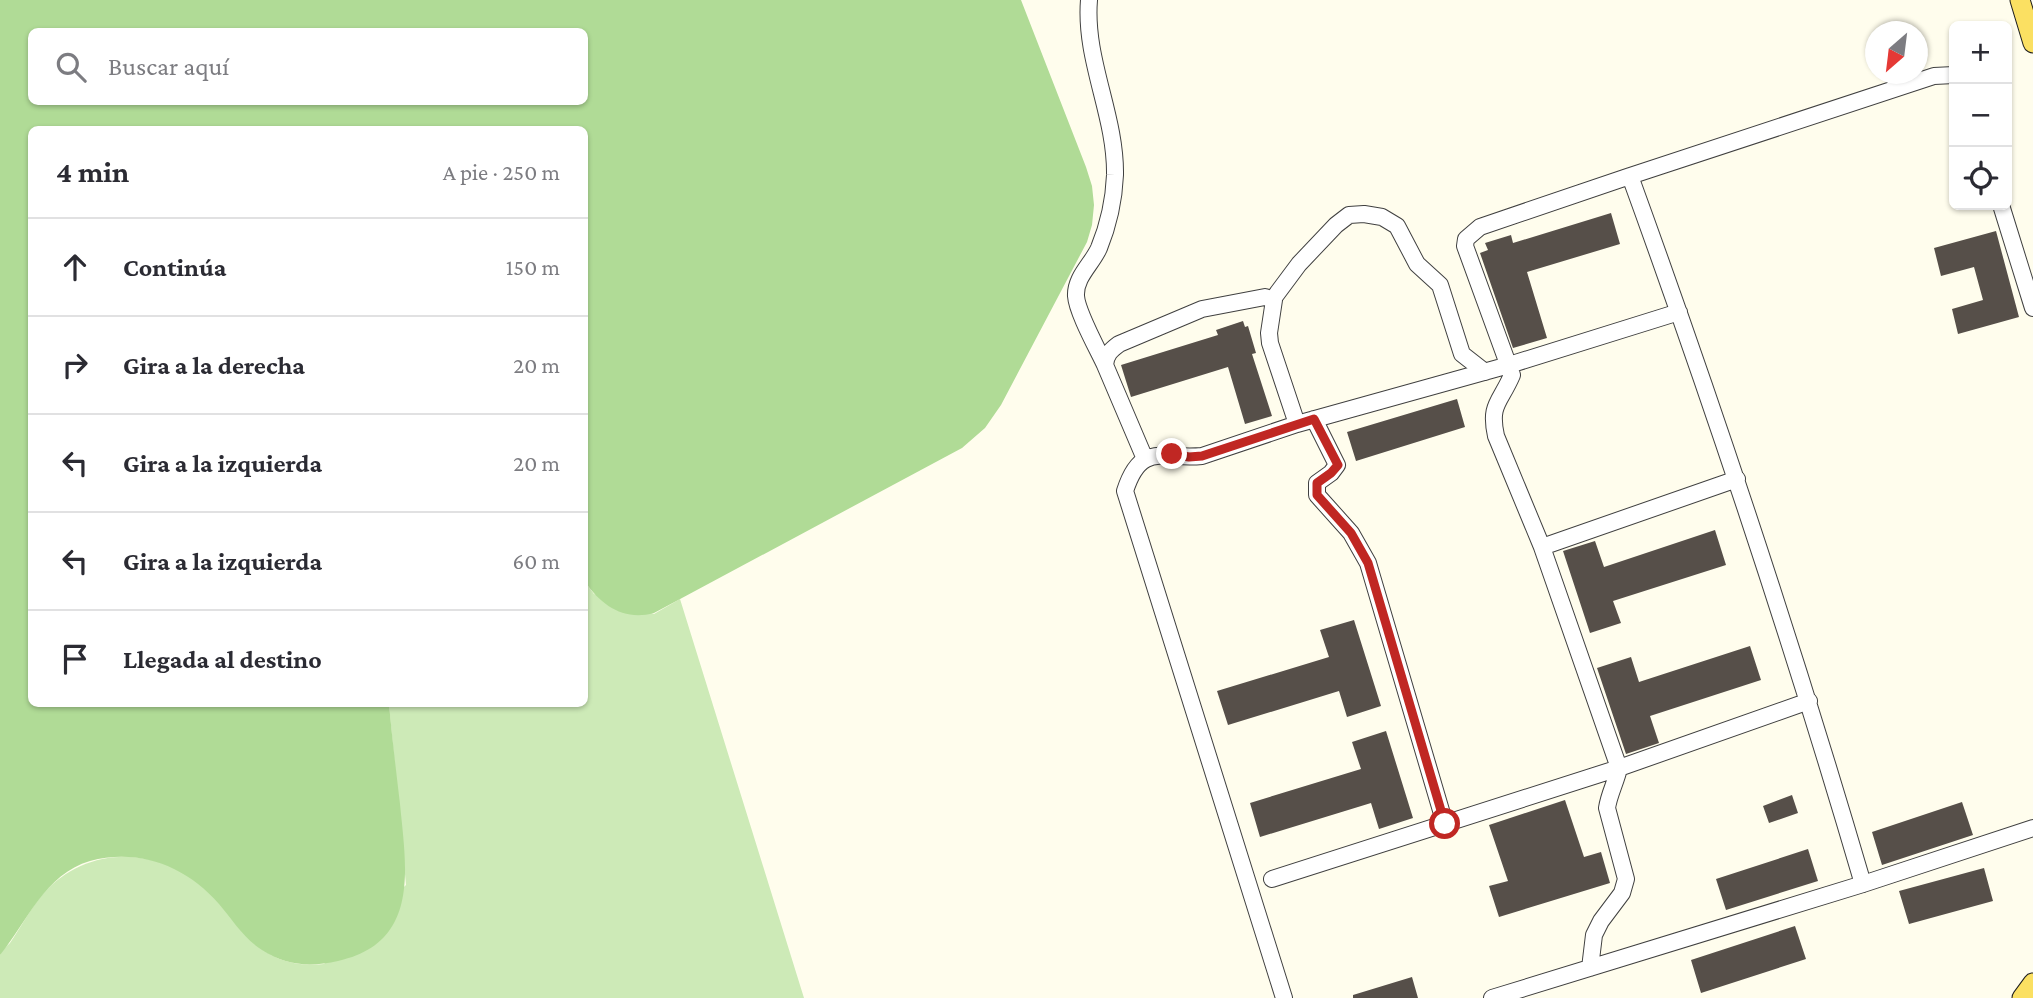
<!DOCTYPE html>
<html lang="es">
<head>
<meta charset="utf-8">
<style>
  :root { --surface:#fff; --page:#f7f7f7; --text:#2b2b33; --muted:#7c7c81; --line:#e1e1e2 }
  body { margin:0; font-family:"Crimson Pro",serif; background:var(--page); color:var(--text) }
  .controls { position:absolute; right:21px; top:21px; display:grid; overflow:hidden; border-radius:10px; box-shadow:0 2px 5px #0004 }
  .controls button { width:63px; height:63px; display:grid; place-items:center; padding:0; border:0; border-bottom:2px solid var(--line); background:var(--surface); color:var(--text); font:35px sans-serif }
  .compass { position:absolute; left:1865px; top:21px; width:63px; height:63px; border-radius:50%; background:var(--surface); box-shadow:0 2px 5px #0004; rotate:208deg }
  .stop { position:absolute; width:21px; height:21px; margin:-16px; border:5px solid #c02723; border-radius:50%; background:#fff }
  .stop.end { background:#c02723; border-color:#fff; box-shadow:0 2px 7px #0008 }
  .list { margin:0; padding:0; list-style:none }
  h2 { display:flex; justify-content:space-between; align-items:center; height:91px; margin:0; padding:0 28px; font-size:30px }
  h2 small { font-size:23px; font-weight:400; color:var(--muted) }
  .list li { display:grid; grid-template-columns:46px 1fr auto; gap:21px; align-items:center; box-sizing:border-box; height:98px; padding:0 28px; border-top:2px solid var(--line) }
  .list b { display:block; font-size:26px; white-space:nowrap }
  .list em { font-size:23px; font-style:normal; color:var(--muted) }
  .icon { flex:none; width:38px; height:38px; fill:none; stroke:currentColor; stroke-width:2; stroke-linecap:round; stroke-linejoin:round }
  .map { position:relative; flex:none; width:2033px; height:998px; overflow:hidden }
  .search { position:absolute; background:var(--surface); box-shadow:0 2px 5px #0004; left:28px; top:28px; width:560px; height:77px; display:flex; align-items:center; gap:18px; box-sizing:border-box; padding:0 24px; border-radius:10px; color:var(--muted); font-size:26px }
  .panel { position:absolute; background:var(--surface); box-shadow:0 2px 5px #0004; left:28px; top:126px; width:560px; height:581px; border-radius:10px }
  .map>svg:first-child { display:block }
  .green { fill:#cdeab7 }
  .forest { fill:#b0db96; fill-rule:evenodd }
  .building { fill:#564f49 }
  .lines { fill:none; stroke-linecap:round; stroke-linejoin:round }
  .minor-casing { stroke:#404040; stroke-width:18 }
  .major-casing { stroke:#1e1e1e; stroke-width:21 }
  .minor { stroke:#fff; stroke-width:16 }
  .major { stroke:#fbe062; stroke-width:19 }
  .route { stroke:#c02723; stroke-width:9 }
</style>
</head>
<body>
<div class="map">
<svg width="2033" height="998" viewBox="0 0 2033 998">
  <rect width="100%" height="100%" fill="#fffded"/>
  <path class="green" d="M585,582L594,594L654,614L680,599L804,998H0C0,987 0,965 0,955C1,951 7,946 10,943C21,927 30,909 43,894C84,847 153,845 201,885C245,922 253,970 324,964L406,885L389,704H584Z"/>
  <path class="forest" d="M0,0H1021L1086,167L1092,186L1094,205L1092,225L1087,242L1001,405L985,428L962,448L654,613C624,621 602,606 585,582L584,130H32V704H389C392,737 396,770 400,804C406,867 421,943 338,961C311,967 286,966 262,950C244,939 232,919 219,904C186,866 139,848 90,861C45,874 27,922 0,955ZM32,32H584V102H32Z"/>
  <path class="building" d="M1611,213L1620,244L1527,272L1547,338L1513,348L1480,253L1488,250L1485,243L1511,235L1513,243Z
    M1996,231L2019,317L1958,334L1952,309L1983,300L1974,267L1941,276L1934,248Z
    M1243,321L1245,327L1248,326L1256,353L1252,354L1272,416L1245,424L1228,367L1131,397L1121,365L1218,335L1216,330Z
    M1457,399L1465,427L1356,461L1347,432Z
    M1715,530L1726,565L1613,601L1621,623L1590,633L1563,551L1595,541L1604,567Z
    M1354,620L1381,706L1347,717L1339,691L1228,725L1217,691L1329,657L1320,630Z
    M1750,646L1761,680L1650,716L1659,743L1626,754L1597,668L1631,657L1639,682Z
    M1386,731L1413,818L1379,829L1371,803L1260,837L1250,803L1361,769L1352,742Z
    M1792,795L1798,813L1769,823L1763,806Z
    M1565,800L1584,857L1601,852L1610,883L1499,917L1489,886L1508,881L1489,825Z
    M1962,802L1973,835L1882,865L1872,832Z
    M1808,849L1818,881L1726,910L1716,879Z
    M1984,868L1993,901L1909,924L1899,891Z
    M1795,926L1806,959L1701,993L1691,960Z
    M1412,977L1418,998H1353V995Z"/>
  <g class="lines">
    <defs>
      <path id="minor" d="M1089,0C1084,60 1116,115 1115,175C1114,199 1108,226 1099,248C1092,264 1075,277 1076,296C1077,312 1097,348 1105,365
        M1630,176L1934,76L1954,75
        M2001,205L2033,308
        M1273,299L1299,264L1336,225L1349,215L1364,214L1382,217L1397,226L1417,264L1440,285L1462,354L1485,372
        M1314,419L1337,465L1331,473L1317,483V495L1351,533L1368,563L1445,824
        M1145,459L1105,365C1106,354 1111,350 1119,344L1202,309L1265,297L1274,300L1269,333L1270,343L1297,424
        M1542,547L1737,479
        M1272,879L1619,768L1809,701
        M1590,968L1594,935L1601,921L1622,893L1626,879L1607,808C1609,794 1616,782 1619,768L1542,547L1496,436C1489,404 1500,403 1512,375L1465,246L1466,239L1480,227L1630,176C1715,410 1793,645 1863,884
        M1284,998L1125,491C1141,441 1163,460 1202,456L1297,424L1509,365L1679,312
        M1492,998L1863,884L2033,828"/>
      <path id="major" d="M2020,0L2033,43
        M2022,998L2033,983"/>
    </defs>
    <use href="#minor" class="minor-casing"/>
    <use href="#major" class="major-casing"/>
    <use href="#minor" class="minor"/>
    <use href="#major" class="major"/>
  </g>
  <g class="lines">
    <path class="route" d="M1172,454L1189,457L1202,456L1314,419L1338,465L1331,473L1317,483V495L1351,533L1368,563L1445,824"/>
  </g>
</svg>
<div class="controls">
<button>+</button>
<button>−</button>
<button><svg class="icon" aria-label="locate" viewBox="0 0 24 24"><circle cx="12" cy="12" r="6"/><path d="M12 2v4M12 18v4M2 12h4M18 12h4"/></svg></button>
</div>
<svg class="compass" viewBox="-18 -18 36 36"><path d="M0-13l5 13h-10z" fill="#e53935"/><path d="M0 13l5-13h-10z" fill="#7c7c81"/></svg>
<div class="stop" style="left:1445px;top:824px"></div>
<div class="stop end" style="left:1172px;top:454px"></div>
<div class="search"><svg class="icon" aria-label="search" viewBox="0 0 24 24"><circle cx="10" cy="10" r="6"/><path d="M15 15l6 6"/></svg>Buscar aquí</div>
<section class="panel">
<h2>4 min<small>A pie · 250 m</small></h2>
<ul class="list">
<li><svg class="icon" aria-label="ahead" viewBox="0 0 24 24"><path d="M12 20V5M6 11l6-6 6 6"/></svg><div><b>Continúa</b></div><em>150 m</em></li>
<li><svg class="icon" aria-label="right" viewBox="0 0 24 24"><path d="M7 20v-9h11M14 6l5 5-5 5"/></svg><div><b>Gira a la derecha</b></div><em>20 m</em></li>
<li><svg class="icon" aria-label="left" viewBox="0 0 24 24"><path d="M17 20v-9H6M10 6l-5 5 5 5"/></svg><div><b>Gira a la izquierda</b></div><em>20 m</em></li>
<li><svg class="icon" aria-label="left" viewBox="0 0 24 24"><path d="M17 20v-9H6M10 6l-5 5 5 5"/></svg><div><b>Gira a la izquierda</b></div><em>60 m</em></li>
<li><svg class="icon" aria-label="arrive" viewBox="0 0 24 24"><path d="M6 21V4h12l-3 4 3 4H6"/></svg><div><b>Llegada al destino</b></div></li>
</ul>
</section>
</div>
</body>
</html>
